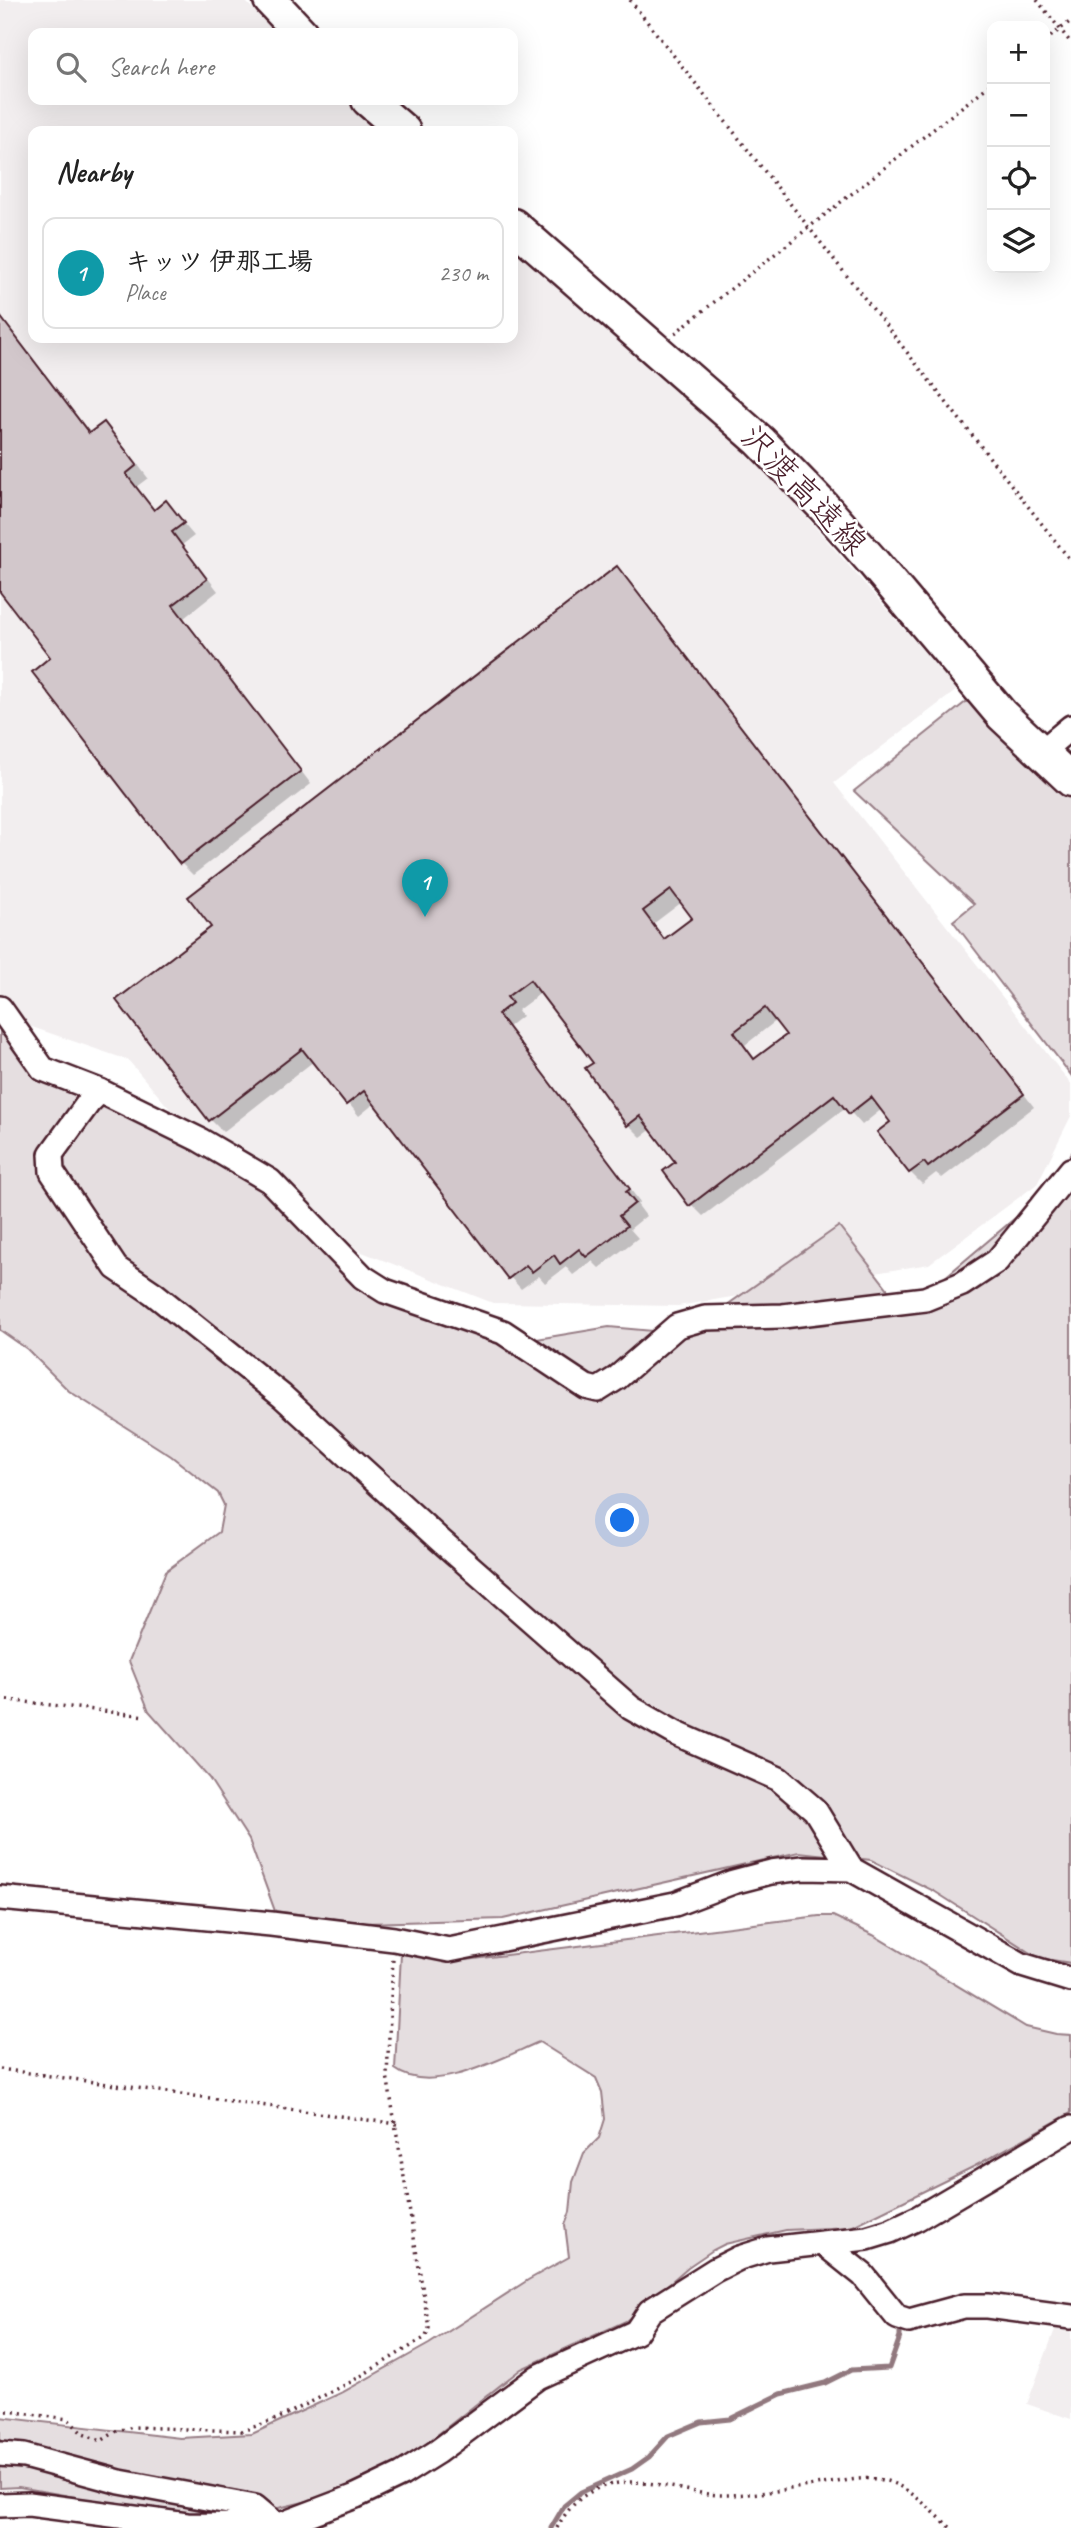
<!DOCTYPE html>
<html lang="en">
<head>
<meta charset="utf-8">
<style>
  :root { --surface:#fff; --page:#f2f2f2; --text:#222; --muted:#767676; --line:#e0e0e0; --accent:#b45309 }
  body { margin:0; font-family:Caveat,"Klee One",sans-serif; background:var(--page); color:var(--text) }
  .controls { position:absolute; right:21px; top:21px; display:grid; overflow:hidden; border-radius:14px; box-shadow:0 7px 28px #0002 }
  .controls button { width:63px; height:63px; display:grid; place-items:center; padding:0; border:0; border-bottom:2px solid var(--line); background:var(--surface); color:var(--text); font:35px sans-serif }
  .you { position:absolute; left:623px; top:1521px; width:24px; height:24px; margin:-18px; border:5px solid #fff; border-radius:50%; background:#1a73e8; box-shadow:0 0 0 10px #1a73e833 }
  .badge { display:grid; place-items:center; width:46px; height:46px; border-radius:50%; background:var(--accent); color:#fff; font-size:23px; font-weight:700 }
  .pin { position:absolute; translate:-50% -58px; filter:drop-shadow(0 2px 4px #0008) }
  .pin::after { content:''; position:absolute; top:37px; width:24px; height:21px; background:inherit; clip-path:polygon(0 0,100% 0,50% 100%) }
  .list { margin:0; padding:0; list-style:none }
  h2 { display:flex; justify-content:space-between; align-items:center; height:91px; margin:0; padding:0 28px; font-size:30px }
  h2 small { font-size:23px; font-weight:400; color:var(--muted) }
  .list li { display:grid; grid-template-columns:46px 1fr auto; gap:21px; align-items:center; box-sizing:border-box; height:112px; margin:0 14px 14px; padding:0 14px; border:2px solid var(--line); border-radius:14px }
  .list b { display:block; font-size:26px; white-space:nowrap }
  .list p { margin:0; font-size:23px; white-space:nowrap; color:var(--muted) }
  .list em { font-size:23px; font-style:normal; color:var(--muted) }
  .icon { flex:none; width:38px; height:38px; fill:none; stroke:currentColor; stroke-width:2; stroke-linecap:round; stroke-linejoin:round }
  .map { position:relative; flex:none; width:1071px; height:2528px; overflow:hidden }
  .search { position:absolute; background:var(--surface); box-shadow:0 7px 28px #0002; left:28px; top:28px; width:490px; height:77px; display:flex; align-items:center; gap:18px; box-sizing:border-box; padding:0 24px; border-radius:14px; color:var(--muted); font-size:26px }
  .panel { position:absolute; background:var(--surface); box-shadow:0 7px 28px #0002; left:28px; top:126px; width:490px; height:217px; border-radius:14px }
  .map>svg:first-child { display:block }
  .built { fill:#f2eeef }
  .green { fill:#e5dee0; stroke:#987e86; stroke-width:2 }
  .shadow { fill:#0003; fill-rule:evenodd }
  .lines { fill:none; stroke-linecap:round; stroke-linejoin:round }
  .stream { stroke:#91787e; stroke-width:5 }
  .building { fill:#d2c7cb; stroke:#4a1f2b; stroke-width:2; fill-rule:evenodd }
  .minor-casing { stroke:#4a1f2b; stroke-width:28 }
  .secondary-casing { stroke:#4a1f2b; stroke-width:37 }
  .path { stroke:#4a1f2b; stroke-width:3.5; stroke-dasharray:2 5; stroke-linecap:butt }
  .minor { stroke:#fff; stroke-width:23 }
  .secondary { stroke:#fff; stroke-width:32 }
  .labels { text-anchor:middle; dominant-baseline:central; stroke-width:5; stroke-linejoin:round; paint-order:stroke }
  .street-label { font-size:33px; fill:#4a1f2b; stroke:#fff }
</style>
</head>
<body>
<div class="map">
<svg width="1071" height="2528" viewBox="0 0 1071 2528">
  <rect width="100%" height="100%" fill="#fff"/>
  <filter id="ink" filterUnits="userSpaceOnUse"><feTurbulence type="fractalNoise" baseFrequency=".0143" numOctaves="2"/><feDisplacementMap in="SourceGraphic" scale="14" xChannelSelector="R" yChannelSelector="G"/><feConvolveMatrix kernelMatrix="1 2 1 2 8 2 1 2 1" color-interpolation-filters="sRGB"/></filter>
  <g filter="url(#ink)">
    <path class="built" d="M0,0H244L277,33H33V100H343L379,131H33V338H513V247L750,452L957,690L834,783L1071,1084V1116L1037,1184L929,1264L678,1306L493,1303L362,1252L218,1165L128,1060L0,1016Z
      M1057,2324L1071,2326V2419L1027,2404Z"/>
    <path class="green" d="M967,701L1071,792V1075L953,921L974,904L854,791Z
      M0,1028L40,1076L190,1142L259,1183L320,1240L507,1344L609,1327L686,1334L839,1226L905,1311L1046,1192L1071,1154V1963L1039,1958L934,1891L871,1860L799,1852L503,1919L366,1923L275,1911L249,1840L209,1778L149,1711L129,1661L166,1571L219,1532L224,1505L218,1493L171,1456L69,1391L27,1349L0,1330Z
      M819,1916H833L873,1935L1026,2027L1056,2034L1071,2035V2113L975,2166L851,2227L786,2230L725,2244L713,2250L688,2267L626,2321L521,2369L408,2458L321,2498L236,2518L176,2515L19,2487L0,2488V2417L180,2438L252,2434L343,2392L429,2344L528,2280L569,2257L565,2225L570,2212L573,2182L584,2153L599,2138L605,2119L602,2092L596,2078L539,2042C503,2057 431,2097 395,2069L401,1954L458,1961Z"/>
    <path class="shadow" d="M0,315L91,434L104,424L116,436L148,478L136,487L155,511L166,503L194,536L182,545L218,591L184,618L311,784L193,875L181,863L34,672L53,658L0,589Z
      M617,568L629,580L1034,1107L942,1178L936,1173L922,1184L910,1172L892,1122L882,1109L862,1125L846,1107L703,1216L691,1204L677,1162L652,1129L641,1137L629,1125L588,1069L595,1063L542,992L518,1010L522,1016L508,1027L640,1202L637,1204L646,1216L630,1229L638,1238L599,1268L592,1261L573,1275L566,1267L545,1283L539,1276L521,1289L510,1277L375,1103L359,1116L314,1061L223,1132L211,1120L214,927ZM682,902L695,918L666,940L653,924ZM777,1020L788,1035L756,1060L745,1045Z"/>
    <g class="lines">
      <path class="stream" d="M551,2528L564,2506L581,2492L632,2469L649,2457L668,2436L701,2422L730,2419L781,2394L825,2383L851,2370L889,2368L900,2337V2330"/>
    </g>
    <path class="building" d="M0,316L89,433L104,422L137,465L126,474L154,510L166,500L184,523L172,532L207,579L173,605L301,771L180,864L32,672L50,657L0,592Z
      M617,566L1024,1094L928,1167L924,1162L909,1173L877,1132L890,1122L871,1097L849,1114L834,1095L689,1206L663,1171L675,1162L640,1116L627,1126L585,1068L593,1063L530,980L507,997L512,1003L498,1014L630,1189L626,1192L635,1203L619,1216L627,1226L586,1257L579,1249L560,1264L554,1255L532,1272L526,1265L508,1279L364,1091L346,1105L302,1049L209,1121L116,1000L211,927L188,897ZM671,890L692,918L664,939L643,911ZM765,1008L786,1035L754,1059L734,1032Z"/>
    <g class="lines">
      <defs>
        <path id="minor" d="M1041,752L1071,727
          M0,1008L43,1069L100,1091L200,1140L270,1181L363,1277L385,1291L503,1332L586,1387L598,1390L617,1378L677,1326L705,1318L783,1316L925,1299L962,1284L997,1261L1071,1170
          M100,1091L89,1102L51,1154L52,1172L116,1268L153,1293L282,1396L441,1541L631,1708L675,1733L779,1779L815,1810L851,1869
          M0,1898L271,1924L394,1939L449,1950L675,1904L733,1882L771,1872L803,1868L851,1869L1022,1965L1071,1980
          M823,2243L863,2275L897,2317L909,2321L964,2306H988L1071,2317
          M0,2454L24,2456L120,2482L255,2507L280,2528
          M0,2505L29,2504L187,2525L277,2526L356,2496L402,2474L437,2452L538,2377L636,2332L650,2311L715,2270L739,2258L768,2249L867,2238L890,2231L918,2218L1071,2128"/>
        <path id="secondary" d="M270,0L301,33
          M368,100L404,131
          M513,225L760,441L823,506L872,561L1002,715L1071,780"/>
      </defs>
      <use href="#minor" class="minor-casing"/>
      <use href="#secondary" class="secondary-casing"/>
      <path class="path" d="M630,0L1071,561
        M1037,0L1071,43
        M1045,41L1071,21
        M675,333L992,83
        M0,1699L146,1716
        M0,2069L397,2124
        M0,2410L68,2419L83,2434L101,2441L117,2431L133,2427L242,2431L277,2419L351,2382L426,2337L429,2328L387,2075L393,1958
        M557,2528C569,2505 586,2489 613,2484C650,2476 687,2495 723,2495C759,2495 794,2488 829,2483C846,2481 865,2476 882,2480C909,2485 930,2510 951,2528"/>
      <use href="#minor" class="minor"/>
      <use href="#secondary" class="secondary"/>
    </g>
  </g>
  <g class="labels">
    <g class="street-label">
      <text transform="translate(804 490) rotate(46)">沢渡高遠線</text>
    </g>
  </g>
</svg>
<div class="controls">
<button>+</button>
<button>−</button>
<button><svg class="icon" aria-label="locate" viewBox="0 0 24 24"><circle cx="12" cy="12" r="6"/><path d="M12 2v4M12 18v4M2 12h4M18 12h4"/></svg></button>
<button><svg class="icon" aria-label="layers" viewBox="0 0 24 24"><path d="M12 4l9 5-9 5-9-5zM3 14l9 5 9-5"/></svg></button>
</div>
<div class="you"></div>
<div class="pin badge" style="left:425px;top:917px;background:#0f9aa8">1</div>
<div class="search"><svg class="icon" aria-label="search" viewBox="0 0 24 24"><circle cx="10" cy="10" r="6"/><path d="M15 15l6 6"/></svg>Search here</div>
<section class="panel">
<h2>Nearby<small></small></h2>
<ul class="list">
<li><span class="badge" style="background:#0f9aa8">1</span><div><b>キッツ 伊那工場</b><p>Place</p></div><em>230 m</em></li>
</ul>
</section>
</div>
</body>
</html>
